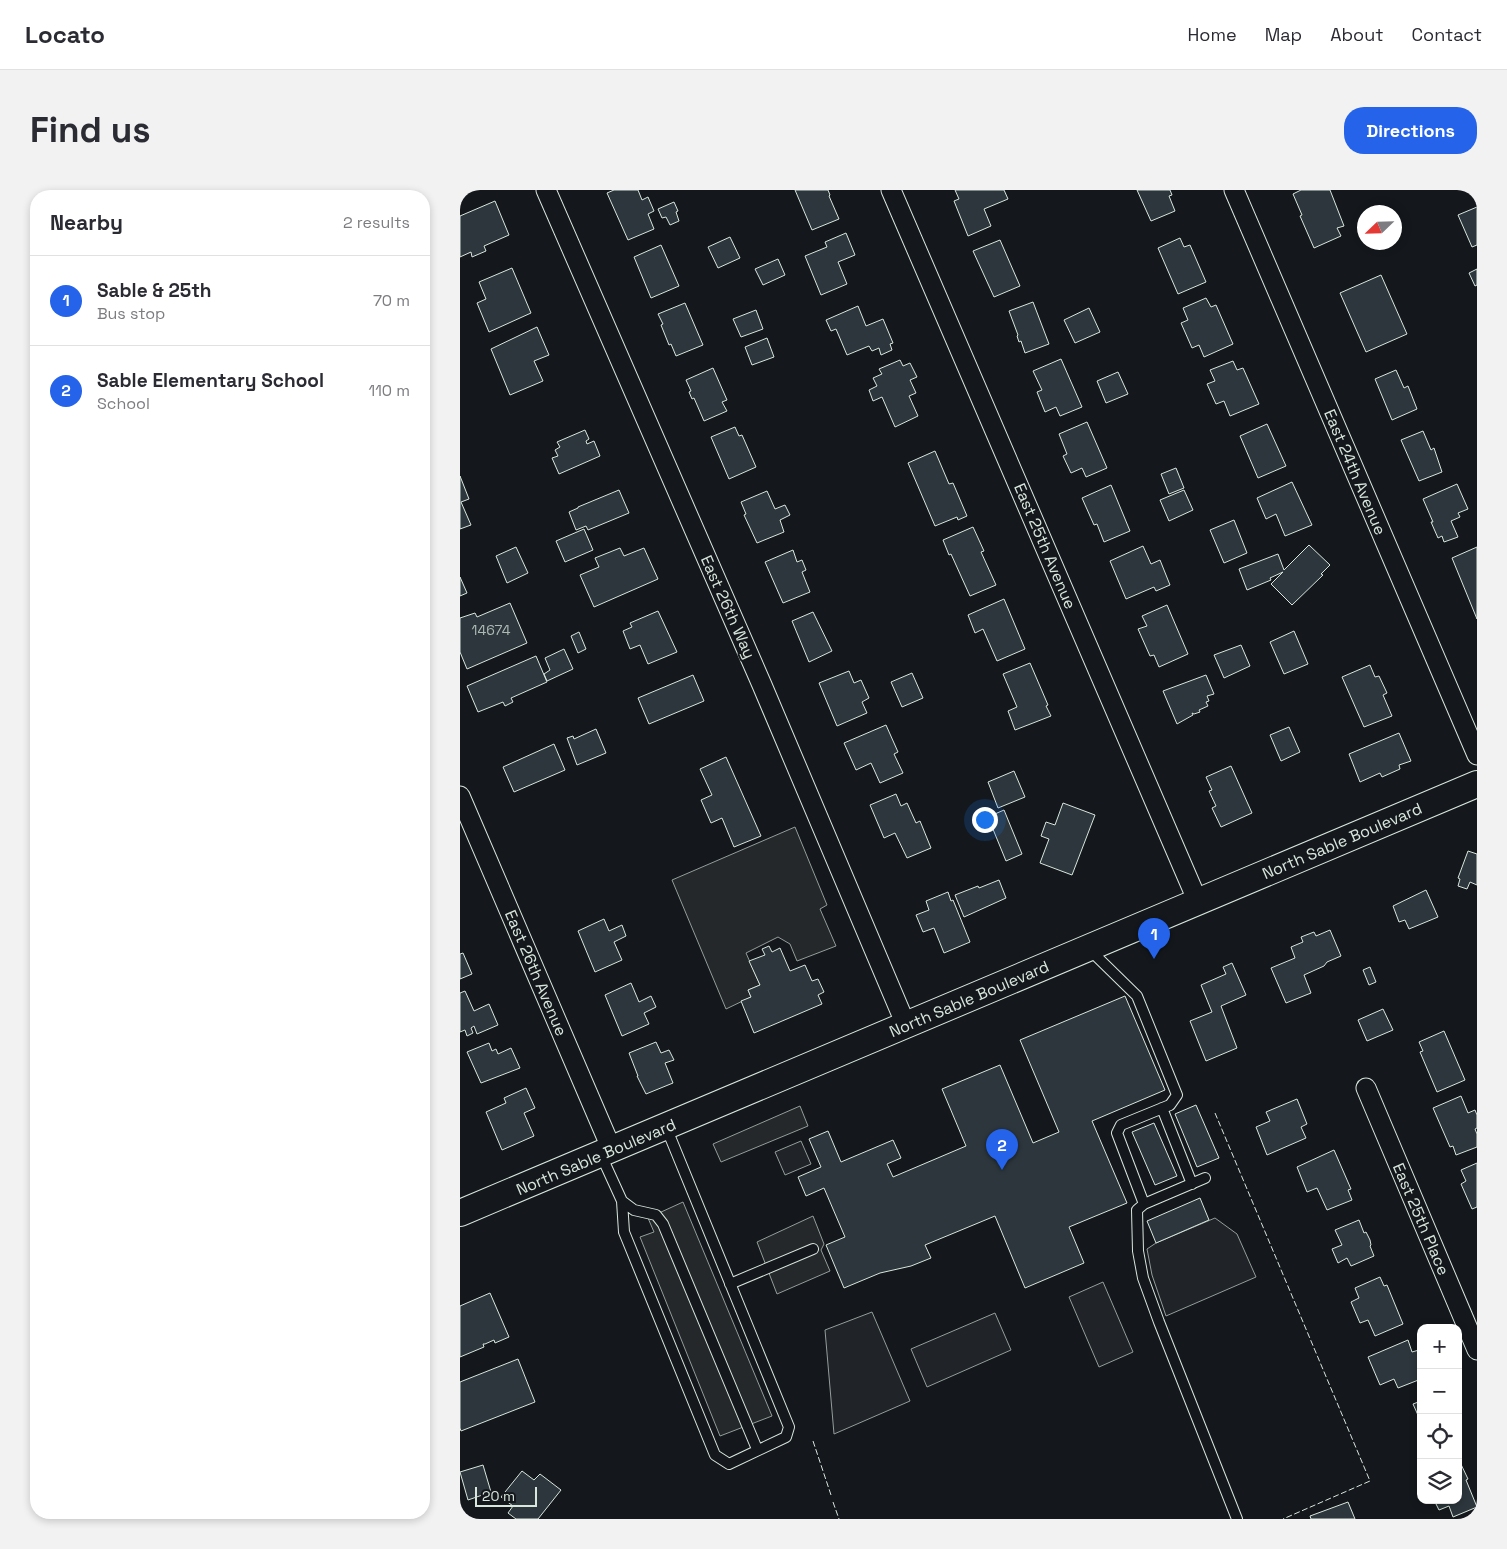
<!DOCTYPE html>
<html lang="en">
<head>
<meta charset="utf-8">
<style>
  :root { --surface:#fff; --page:#f2f2f3; --text:#2b2b33; --muted:#7c7c81; --line:#e1e1e2; --accent:#2563eb }
  body { margin:0; font-family:"Space Grotesk",sans-serif; background:var(--page); color:var(--text) }
  .controls { position:absolute; right:15px; bottom:15px; display:grid; overflow:hidden; border-radius:10px; box-shadow:0 2px 8px #0003 }
  .controls button { width:45px; height:45px; display:grid; place-items:center; padding:0; border:0; border-bottom:1px solid var(--line); background:var(--surface); color:var(--text); font:25px sans-serif }
  .compass { position:absolute; left:897px; top:15px; width:45px; height:45px; border-radius:50%; background:var(--surface); box-shadow:0 2px 8px #0003; rotate:247deg }
  .scale { position:absolute; left:15px; bottom:12px; width:62px; box-sizing:border-box; padding-left:5px; border:2px solid #d8e6dc; border-top:0; font-size:14px; line-height:18px; white-space:nowrap; color:#d8e6dc; -webkit-text-stroke:4px #14181c; paint-order:stroke }
  .you { position:absolute; left:524px; top:629px; width:18px; height:18px; margin:-12px; border:4px solid #fff; border-radius:50%; background:#1a73e8; box-shadow:0 0 0 8px #1a73e833 }
  .badge { display:grid; place-items:center; width:32px; height:32px; border-radius:50%; background:var(--accent); color:#fff; font-size:16px; font-weight:700 }
  .pin { position:absolute; translate:-50% -41px; filter:drop-shadow(0 1px 2px #0008) }
  .pin::after { content:''; position:absolute; top:26px; width:18px; height:15px; background:inherit; clip-path:polygon(0 0,100% 0,50% 100%) }
  .list { margin:0; padding:0; list-style:none }
  h2 { display:flex; justify-content:space-between; align-items:center; height:65px; margin:0; padding:0 20px; font-size:21px }
  h2 small { font-size:16px; font-weight:400; color:var(--muted) }
  .list li { display:grid; grid-template-columns:32px 1fr auto; gap:15px; align-items:center; box-sizing:border-box; height:90px; padding:0 20px; border-top:1px solid var(--line) }
  .list b { display:block; font-size:19px; white-space:nowrap }
  .list p { margin:0; font-size:16px; white-space:nowrap; color:var(--muted) }
  .list em { font-size:16px; font-style:normal; color:var(--muted) }
  .icon { flex:none; width:28px; height:28px; fill:none; stroke:currentColor; stroke-width:2; stroke-linecap:round; stroke-linejoin:round }
  .map { position:relative; flex:none; width:1017px; height:1329px; overflow:hidden; border-radius:20px }
  header { display:flex; align-items:center; gap:30px; box-sizing:border-box; height:70px; padding:0 25px; background:var(--surface); border-bottom:1px solid var(--line) }
  header strong { font-size:24px }
  nav { display:flex; gap:28px; margin-inline-start:auto; font-size:18px }
  .intro { display:flex; align-items:center; justify-content:space-between; box-sizing:border-box; height:120px; padding:0 30px }
  h1 { margin:0; font-size:35px }
  .button { padding:12px 22px; border-radius:20px; background:var(--accent); color:#fff; font-size:18px; font-weight:700 }
  main { display:flex; gap:30px; padding:0 30px }
  aside { flex:1; background:var(--surface); border-radius:20px; box-shadow:0 2px 8px #0003 }
  .map>svg:first-child { display:block }
  .green { fill:#202428; stroke:#939e99 }
  .parking { fill:#24282b; stroke:#939e99 }
  .building { fill:#2c363c; stroke:#d8e6dc }
  .lines { fill:none; stroke-linecap:round; stroke-linejoin:round }
  .lane-casing { stroke:#d8e6dc; stroke-width:12 }
  .street-casing { stroke:#d8e6dc; stroke-width:21 }
  .secondary-casing { stroke:#d8e6dc; stroke-width:28 }
  .lane { stroke:#14181c; stroke-width:10 }
  .street { stroke:#14181c; stroke-width:19 }
  .secondary { stroke:#14181c; stroke-width:26 }
  .fence { stroke:#d8e6dc; stroke-width:1; stroke-dasharray:6 2.5; stroke-linecap:butt }
  .labels { text-anchor:middle; dominant-baseline:central; stroke-width:4; stroke-linejoin:round; paint-order:stroke }
  .number-label { font-size:14px; fill:#adbab4 }
  .street-label { font-size:16px; fill:#d8e6dc; stroke:#14181c }
</style>
</head>
<body>
<header>
<strong>Locato</strong>
<nav><a>Home</a><a>Map</a><a>About</a><a>Contact</a></nav>
</header>
<div class="intro"><h1>Find us</h1><a class="button">Directions</a></div>
<main>
<aside>
<h2>Nearby<small>2 results</small></h2>
<ul class="list">
<li><span class="badge">1</span><div><b>Sable &amp; 25th</b><p>Bus stop</p></div><em>70 m</em></li>
<li><span class="badge">2</span><div><b>Sable Elementary School</b><p>School</p></div><em>110 m</em></li>
</ul>
</aside>
<div class="map">
<svg width="1017" height="1329" viewBox="0 0 1017 1329">
  <rect width="100%" height="100%" fill="#14181c"/>
  <path class="green" d="M341,951L351,974L325,985L315,962Z
    M755,1028L777,1044L796,1087L706,1126L692,1085L687,1059L696,1053Z
    M643,1092L673,1162L639,1177L609,1107Z
    M412,1122L450,1211L374,1244L365,1140Z
    M535,1123L551,1160L467,1197L451,1159Z"/>
  <path class="parking" d="M335,637L367,715L360,719L376,756L337,771L330,754L318,747L286,763L300,795L288,800L291,807L266,819L212,690Z
    M340,916L348,936L261,972L253,954Z
    M223,1012L312,1226L260,1246L180,1047L194,1042L188,1028Z
    M353,1026L364,1054L361,1060L370,1081L317,1104L297,1052Z"/>
  <path class="building" d="M154,0H178L182,10L188,7L194,21L188,24L194,39L168,50L147,3Z
    M335,0H368L370,5L369,6L379,29L352,40Z
    M495,0H544L548,9L524,19L531,36L508,46L494,11L499,9Z
    M677,0H710L712,5L709,6L715,21L691,31Z
    M841,0H870L884,36L877,38L881,46L854,58L840,26L842,25L833,4Z
    M35,11L49,45L24,56L26,61L12,67L11,62L0,67V26Z
    M214,12L218,21L216,22L219,31L210,35L206,27L202,28L198,19Z
    M1017,17V55L1012,57L998,25Z
    M386,43L395,65L378,72L387,94L361,105L345,66L367,57L365,52Z
    M270,47L280,68L258,78L248,57Z
    M720,48L724,57L730,55L746,92L718,104L698,58Z
    M540,50L560,96L534,107L513,61Z
    M201,55L219,96L191,108L174,67Z
    M318,69L325,85L303,95L295,79Z
    M52,78L71,123L29,142L17,113L26,109L19,92Z
    M1017,79V95L1015,96L1009,83Z
    M921,85L947,144L906,162L880,103Z
    M746,108L751,117L756,115L773,154L744,167L739,155L732,158L721,133L728,130L723,118Z
    M573,112L589,154L565,163L561,151L559,152L557,146L558,145L549,121Z
    M225,113L243,155L216,166L211,154L209,155L201,135L203,134L198,124Z
    M398,116L406,136L423,129L433,153L430,154L432,160L421,165L419,158L412,161L409,156L387,165L376,139L371,141L366,130Z
    M629,118L640,142L615,153L604,130Z
    M296,120L303,139L281,147L273,129Z
    M77,137L89,165L74,171L83,191L50,205L31,159Z
    M307,148L314,167L292,175L285,157Z
    M601,169L622,217L600,226L596,217L585,222L577,202L582,200L573,181Z
    M440,170L443,176L450,173L457,187L450,190L456,203L449,206L458,226L435,237L422,207L413,211L409,200L417,196L413,188L422,184L419,179Z
    M773,171L777,180L783,178L799,214L770,226L764,211L756,214L747,194L755,191L750,180Z
    M253,178L267,210L262,212L267,221L244,231L234,208L232,209L229,202L231,201L226,190Z
    M936,180L944,198L948,196L957,219L932,230L915,189Z
    M658,182L668,204L646,213L637,191Z
    M627,232L647,278L626,287L622,278L611,283L603,266L607,264L599,244Z
    M807,234L826,276L798,288L780,246Z
    M275,237L279,246L282,245L296,277L269,289L251,247Z
    M125,240L129,249L126,251L127,254L134,251L140,266L99,284L92,268L98,266L95,260L100,257L97,252Z
    M963,241L971,260L974,258L982,282L959,291L941,250Z
    M475,261L489,294L493,293L507,326L498,330L497,327L475,336L448,273Z
    M716,278L724,298L709,304L701,284Z
    M0,286L9,309L1,312L11,335L0,339Z
    M832,292L852,335L825,346L816,324L806,329L797,308Z
    M997,294L1008,319L998,323L1000,327L991,331L998,347L984,352L982,346L978,348L971,332H973L963,309Z
    M651,295L670,341L644,352L637,334L634,335L622,308Z
    M159,300L169,323L128,340L126,336L116,340L109,322L118,318V317Z
    M724,300L733,320L709,331L700,310Z
    M307,301L315,319L325,315L330,325L320,330L324,342L297,353L284,325L286,324L281,312Z
    M774,330L787,363L764,373L750,340Z
    M513,337L524,361L521,362L536,395L510,406L491,364L489,365L483,350Z
    M124,339L133,360L105,372L96,351Z
    M849,355L870,375L861,384L863,385L832,415L811,394L823,382L810,388L811,390L787,400L779,379L818,364L824,380Z
    M683,356L691,374L700,370L710,395L696,401L694,397L666,409L650,371Z
    M56,357L68,383L47,393L36,366Z
    M1017,357V429L992,368Z
    M160,358L164,366L184,358L198,389L134,417L120,385L139,377L135,368Z
    M333,360L337,372L342,370L346,380L342,382L350,402L323,413L305,372Z
    M0,387L7,403L0,406Z
    M544,409L565,459L537,471L523,439L515,443L508,425Z
    M50,413L67,453L7,479L0,462V428L15,423L17,427Z
    M707,415L728,464L699,477L694,465L690,466L678,439L687,436L682,426Z
    M198,421L217,462L188,474L180,455L170,459L163,441L172,437L170,433Z
    M353,422L372,461L349,472L332,431Z
    M834,441L848,474L824,484L810,452Z
    M119,442L126,459L118,463L111,446Z
    M781,455L790,476L764,488L754,465Z
    M104,459L113,479L87,491L84,484L90,480L85,468Z
    M76,466L87,492L51,508L53,512L45,516L43,512L18,522L7,496Z
    M570,473L588,515L586,516L591,526L555,540L548,521L557,517L543,484Z
    M910,475L915,487L919,486L927,503L923,505L932,526L904,537L882,487Z
    M389,481L394,493L401,490L409,508L402,512L407,523L377,536L359,493Z
    M452,483L463,508L442,517L431,492Z
    M233,485L244,511L189,534L178,508Z
    M746,485L754,504L747,506L749,511L746,512L748,516L739,520L740,522L734,524L732,523L733,525L717,534L703,501Z
    M426,535L438,562L434,564L443,583L420,593L411,573L396,580L384,553Z
    M829,537L840,562L821,571L810,545Z
    M136,539L146,563L117,575L107,548L113,546L114,549Z
    M939,543L951,571L939,575L940,579L922,587L920,583L900,592L889,564Z
    M94,554L105,580L54,602L43,577Z
    M266,567L301,646L274,657L262,628L251,633L241,610L252,605L240,579Z
    M771,576L792,623L761,637L752,618L756,616L749,601L752,600L746,587Z
    M554,581L565,607L538,618L528,592Z
    M436,604L441,616L447,613L456,633L460,631L471,658L447,668L435,643L424,648L410,615Z
    M603,613L635,625L612,685L580,673L589,649L581,646L586,632L595,635Z
    M544,620L562,664L546,671L528,627Z
    M1008,661L1017,664V695L1010,692L1007,699L998,696L1000,689L998,688Z
    M539,690L546,708L504,727L495,705L518,696L519,698Z
    M966,700L978,727L949,739L945,730L939,732L933,716Z
    M488,702L491,711L493,710L510,752L484,763L474,738L463,742L456,725L469,720L466,711Z
    M144,729L149,741L162,735L166,746L154,752L162,770L135,782L118,741Z
    M870,740L881,766L867,772L864,776L844,785L851,803L826,813L811,778L835,768L831,757L843,752L841,747L854,742L856,746Z
    M309,756L312,762L320,758L330,781L345,775L352,791L358,789L364,802L358,805L362,814L294,843L281,811L291,807L288,800L300,795L289,771L305,765L302,759Z
    M3,763L12,784L0,789V764Z
    M772,773L786,805L761,816L777,858L746,871L730,831L752,822L741,795L766,784L763,777Z
    M910,777L916,792L909,795L903,780Z
    M171,793L179,812L191,806L196,817L184,823L189,834L162,846L145,805Z
    M5,801L14,821L29,814L38,835L17,844L14,836L11,838L13,843L7,846L5,840L0,842V803Z
    M665,806L705,900L632,931L667,1013L609,1037L624,1073L565,1098L535,1026L465,1055L471,1068L451,1076L420,1083L384,1098L366,1055L385,1047L364,998L346,1006L338,987L361,977L349,949L368,941L381,972L433,950L441,968L427,974L433,987L506,956L482,899L540,875L573,953L599,942L560,850Z
    M923,819L933,840L907,851L898,830Z
    M984,841L1005,890L977,902L960,862L963,861L959,852Z
    M196,852L201,863L209,860L214,870L205,873L213,893L186,904L177,886H178L169,863Z
    M29,853L32,861L36,859L38,864L51,858L60,878L21,893L7,862Z
    M66,898L75,918L64,923L74,946L42,960L26,922L46,913L44,908Z
    M1001,906L1008,923L1015,920L1017,925V938L1015,939L1017,944V957L996,965L993,956L990,957L973,918Z
    M837,909L847,934L841,937L846,948L807,965L796,937L810,931L806,922Z
    M736,915L759,968L737,977L715,924Z
    M694,933L717,986L695,995L672,942Z
    M874,960L891,999L888,1000L892,1010L867,1020L857,998L847,1002L837,977Z
    M1017,973V1017L1012,1019L1001,994L1006,991L1001,980Z
    M740,1008L749,1030L696,1053L687,1031Z
    M899,1030L904,1043L906,1042L910,1050L911,1055L910,1056L914,1066L891,1076L887,1068L878,1073L872,1059L882,1055L875,1040Z
    M920,1087L924,1096L927,1095L943,1134L915,1146L908,1130L900,1133L891,1112L899,1108L895,1098Z
    M30,1103L49,1147L35,1153L34,1150L25,1154H23L24,1157L0,1167V1116Z
    M948,1150L952,1162L959,1160L961,1165V1189L938,1198L934,1189L920,1195L908,1167Z
    M58,1169L75,1212L1,1241L0,1238V1192Z
    M961,1211V1232L953,1214Z
    M998,1268L1008,1289L1006,1290L1017,1317L993,1327L989,1316L979,1320L974,1310H998Z
    M23,1275L31,1302L8,1310L0,1282Z
    M62,1281L74,1290L80,1284L101,1300L78,1329H56L48,1323L53,1316L41,1307Z
    M888,1312L895,1329H851L850,1326Z"/>
  <g class="lines">
    <defs>
      <path id="lane" d="M629,759L677,806L717,905L710,915L661,935L657,943L684,1014
        M702,918L732,994
        M141,965L162,1011L164,1042L255,1265L269,1274L326,1247L329,1237L206,937
        M745,988L684,1014L677,1020L678,1061L683,1088L699,1132L777,1329
        M162,1011L174,1020L196,1025L203,1034L297,1259
        M270,1094L353,1059"/>
      <path id="street" d="M86,0L302,495L446,835
        M431,0L738,712
        M774,0L1017,565
        M0,606L152,960
        M906,898L1017,1160"/>
      <path id="secondary" d="M0,1023L1017,594"/>
    </defs>
    <use href="#lane" class="lane-casing"/>
    <use href="#street" class="street-casing"/>
    <use href="#secondary" class="secondary-casing"/>
    <use href="#lane" class="lane"/>
    <use href="#street" class="street"/>
    <use href="#secondary" class="secondary"/>
    <path class="fence" d="M755,923L910,1291L823,1329
      M353,1251L371,1305
      M373,1312L379,1329"/>
  </g>
  <g class="labels">
    <g class="number-label">
      <text x="31" y="440">14674</text>
    </g>
    <g class="street-label">
      <text transform="translate(895 282) rotate(67)">East 24th Avenue</text>
      <text transform="translate(585 356) rotate(67)">East 25th Avenue</text>
      <text transform="translate(268 417) rotate(66)">East 26th Way</text>
      <text transform="translate(882 651) rotate(-23)">North Sable Boulevard</text>
      <text transform="translate(76 783) rotate(67)">East 26th Avenue</text>
      <text transform="translate(509 809) rotate(-23)">North Sable Boulevard</text>
      <text transform="translate(136 967) rotate(-23)">North Sable Boulevard</text>
      <text transform="translate(961 1029) rotate(67)">East 25th Place</text>
    </g>
  </g>
</svg>
<div class="controls">
<button>+</button>
<button>−</button>
<button><svg class="icon" aria-label="locate" viewBox="0 0 24 24"><circle cx="12" cy="12" r="6"/><path d="M12 2v4M12 18v4M2 12h4M18 12h4"/></svg></button>
<button><svg class="icon" aria-label="layers" viewBox="0 0 24 24"><path d="M12 4l9 5-9 5-9-5zM3 14l9 5 9-5"/></svg></button>
</div>
<svg class="compass" viewBox="-18 -18 36 36"><path d="M0-13l5 13h-10z" fill="#e53935"/><path d="M0 13l5-13h-10z" fill="#7c7c81"/></svg>
<div class="scale">20 m</div>
<div class="you"></div>
<div class="pin badge" style="left:694px;top:769px">1</div>
<div class="pin badge" style="left:542px;top:980px">2</div>
</div>
</main>
</body>
</html>
